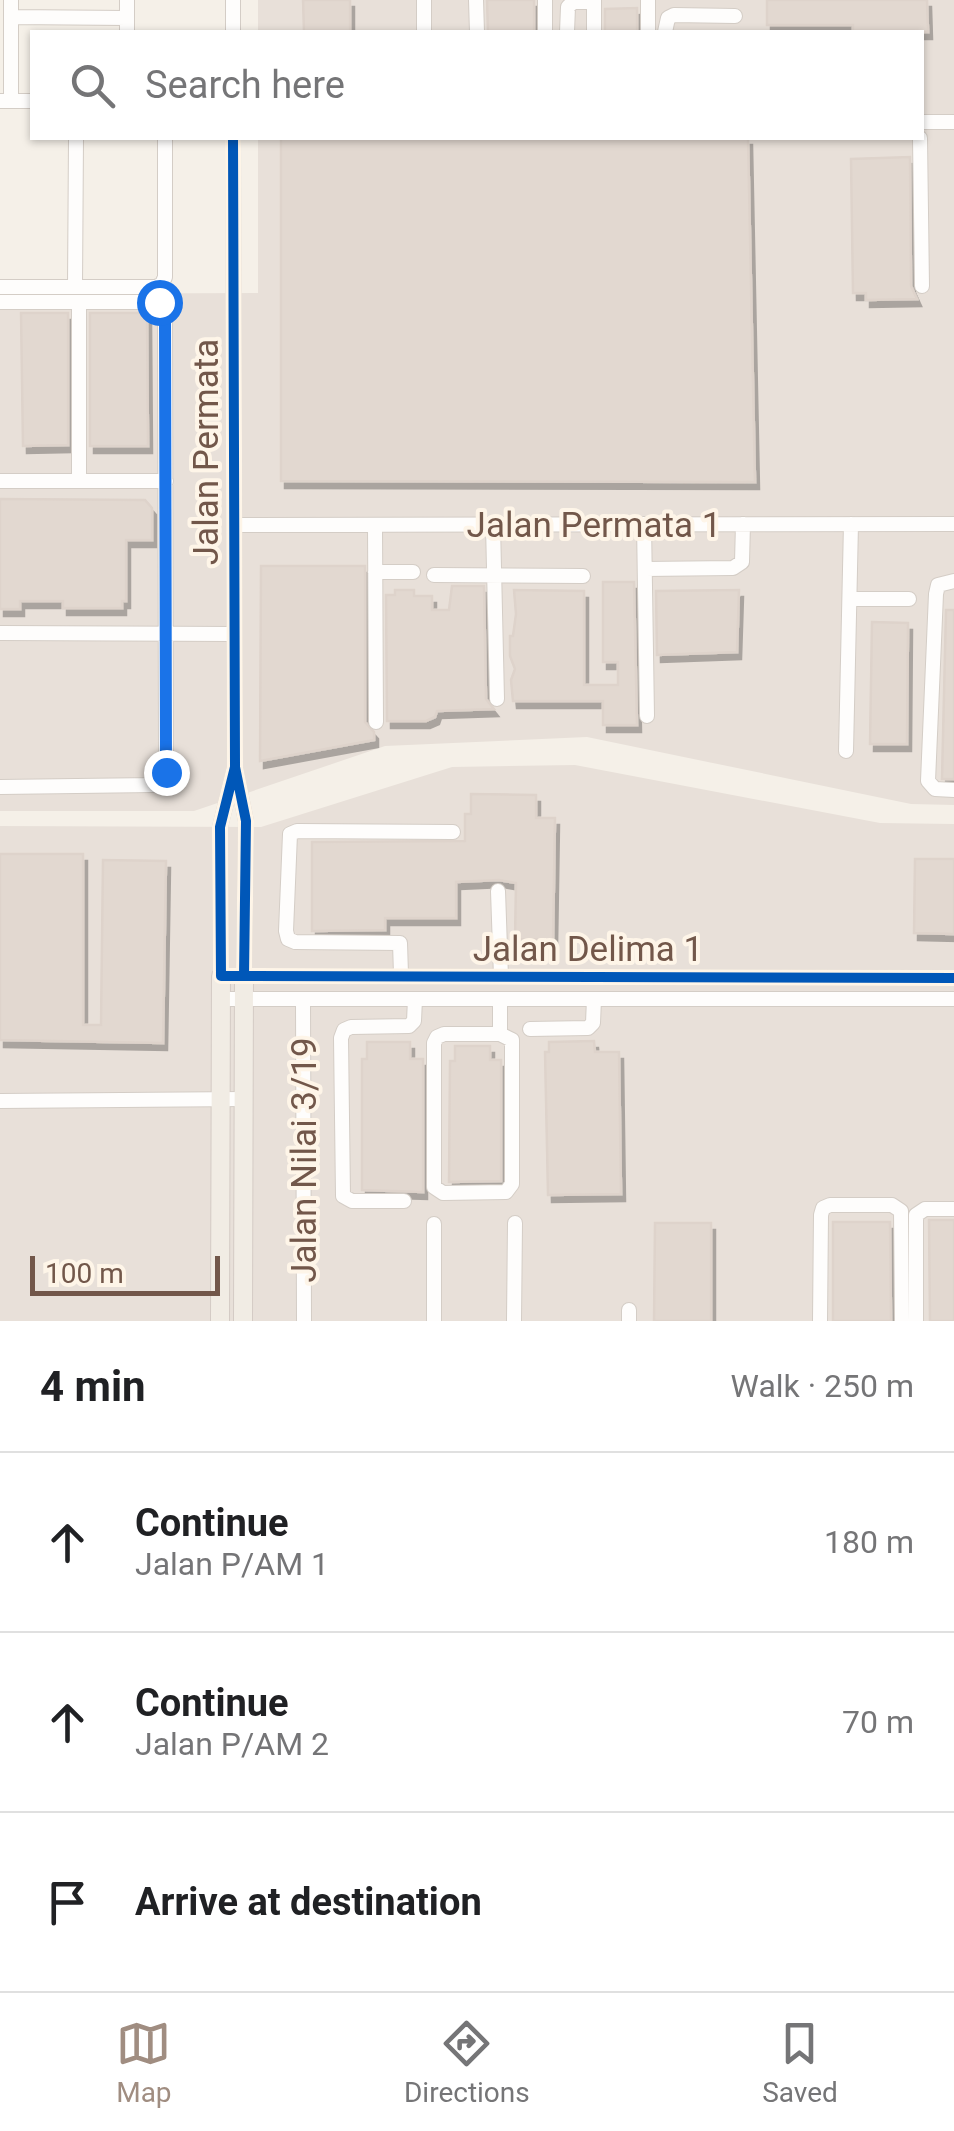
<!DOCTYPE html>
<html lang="en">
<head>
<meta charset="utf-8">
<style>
  :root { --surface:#fff; --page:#f6f6f6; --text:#202124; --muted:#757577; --line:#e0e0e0; --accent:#a08d81 }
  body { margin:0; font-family:Roboto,sans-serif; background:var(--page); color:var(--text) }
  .scale { position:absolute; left:30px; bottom:25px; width:190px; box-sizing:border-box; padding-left:10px; border:5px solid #72574a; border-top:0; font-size:28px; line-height:35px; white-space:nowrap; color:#72574a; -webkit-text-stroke:8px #fef5e8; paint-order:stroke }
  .stop { position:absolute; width:30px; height:30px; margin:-22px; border:8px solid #1a73e8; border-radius:50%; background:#fff }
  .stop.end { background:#1a73e8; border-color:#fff; box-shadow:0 2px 10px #0008 }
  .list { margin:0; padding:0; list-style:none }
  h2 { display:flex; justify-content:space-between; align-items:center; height:130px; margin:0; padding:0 40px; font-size:42px }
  h2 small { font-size:32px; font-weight:400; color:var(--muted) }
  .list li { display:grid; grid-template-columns:65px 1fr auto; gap:30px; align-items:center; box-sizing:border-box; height:180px; padding:0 40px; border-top:2px solid var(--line) }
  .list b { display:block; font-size:38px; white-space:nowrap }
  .list p { margin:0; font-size:32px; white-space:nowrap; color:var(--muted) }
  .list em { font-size:32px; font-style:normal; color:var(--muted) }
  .icon { flex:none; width:55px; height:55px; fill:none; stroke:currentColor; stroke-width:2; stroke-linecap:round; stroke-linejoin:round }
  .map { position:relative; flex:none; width:954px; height:1321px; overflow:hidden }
  .search { position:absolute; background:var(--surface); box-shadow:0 2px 8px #0004; left:30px; right:30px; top:30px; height:110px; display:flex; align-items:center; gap:25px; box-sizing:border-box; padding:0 35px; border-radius:0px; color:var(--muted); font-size:38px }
  .sheet { height:670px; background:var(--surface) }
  nav { display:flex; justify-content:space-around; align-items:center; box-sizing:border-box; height:140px; border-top:2px solid var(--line); background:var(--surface); font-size:28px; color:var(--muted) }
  nav a { display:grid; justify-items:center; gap:5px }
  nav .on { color:var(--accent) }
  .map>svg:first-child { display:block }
  .industrial { fill:#e8e0d9 }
  .building { fill:#e2d8d0; stroke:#ded3cb; stroke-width:2.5; filter:url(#shadow) }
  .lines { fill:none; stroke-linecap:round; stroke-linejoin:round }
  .minor-casing { stroke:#d4cdc6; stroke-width:16 }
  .major-casing { stroke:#d4cbc5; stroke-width:20 }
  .minor { stroke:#fefdfc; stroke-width:14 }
  .major { stroke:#f1ece4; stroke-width:18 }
  .cycleway-casing { stroke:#fef5e8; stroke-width:16 }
  .cycleway { stroke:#0057b8; stroke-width:10 }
  .route { stroke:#1a73e8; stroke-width:12 }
  .labels { text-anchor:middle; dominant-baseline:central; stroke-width:8; stroke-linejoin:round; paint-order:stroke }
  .street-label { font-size:35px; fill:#72574a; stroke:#fef5e8 }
</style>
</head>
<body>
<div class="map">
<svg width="954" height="1321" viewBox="0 0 954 1321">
  <defs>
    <filter id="shadow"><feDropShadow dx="4" dy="7" stdDeviation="0" flood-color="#0004"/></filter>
  </defs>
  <rect width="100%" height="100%" fill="#f5f0e8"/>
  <path class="industrial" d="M258,0H954V805L911,804L587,737L385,746L194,811H0V294L258,293V138H922V32H258Z
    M575,765L880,823L954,824V1321H0V826L261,827L452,767Z"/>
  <path class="building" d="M303,0H350V32H304Z
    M487,0H534V32H488Z
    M767,0H927L928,32H853V25H767Z
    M637,8V32H605V9Z
    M281,138H748L755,482L281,481Z
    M910,157L911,286L917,299L866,300V293H853L851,159Z
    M21,313H68V445L23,446Z
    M90,313H147L148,446H90Z
    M0,499L145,500L152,508V540H126V601H122V608H63V601H20V609H0Z
    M261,566H365V722L374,732V740L260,761Z
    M603,582H634L637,725H603V701H513L511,680L515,669L510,656V636H513L516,614L514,590L584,591V685H618V662H603Z
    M452,586H484L486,699L494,709L437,711L435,717L426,721H387L386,595H395V590H414V596H432V610H449Z
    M739,590L737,652L657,655L656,591Z
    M946,610H954V779H942Z
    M872,622L908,623L907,744H870Z
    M471,794L536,795V818H555L553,940L515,939L516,883L499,880L456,882V918H385V930L312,931V842L465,841V814H471Z
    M0,854H83V1025H101L103,860L166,861L163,1043L0,1040Z
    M915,859H954V934L914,933Z
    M594,1041L595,1052H619L621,1194L548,1195L545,1052H549V1042Z
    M367,1042H410V1059H423V1192L362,1190V1059H367Z
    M455,1046H490V1060H501V1181L449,1182L450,1061H455Z
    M929,1220H954V1321H930Z
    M833,1222H890L891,1321H833Z
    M655,1223H711V1321H654Z"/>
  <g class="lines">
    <defs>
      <path id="minor" d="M233,0V32
        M424,0V32
        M476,0L477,32
        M545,0V32
        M594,0V32
        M648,0V32
        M11,17L127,18
        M127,32V0
        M567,32L568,7L573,2H594
        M665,32L668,18L674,15L735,16
        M0,101H32
        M11,101V0
        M922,122H954
        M233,138L235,767L246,821L244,976
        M920,138L922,286
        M0,287H156L162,284L165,277V138
        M75,287L76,138
        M0,302H156L165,307L166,761L165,777L153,785L0,787
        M79,302V481
        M0,481H166
        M644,524L647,716
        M234,525L954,524
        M375,525L376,722
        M493,525L497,699
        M645,569L733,568L742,562L743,524
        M375,572H413
        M434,575L583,576
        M954,581L938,585L936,594L928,781L935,789L954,790
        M850,599H909
        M0,633L234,634
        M846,751L851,524
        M235,767L220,827L221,976L954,978
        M498,891L501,977
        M401,974L400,943L295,942L288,939L286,931L290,834L297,831L453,832
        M220,999H954
        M303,999L304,1321
        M530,1029L588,1028L593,1023L594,999
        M444,1034H500L512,1040V1184L506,1192L443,1193L434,1187V1043L437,1037Z
        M500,1034V1000
        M0,1101L244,1099
        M404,1201H352L343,1196L341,1038L344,1030L351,1027L409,1026L414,1021L415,999
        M434,1321V1224
        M514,1321L515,1223
        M629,1321V1310
        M820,1321L821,1215L823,1208L830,1205H892L901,1211L902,1321
        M916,1321V1215L925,1209H954"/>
      <path id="major" d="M220,1321L221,976
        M243,1321L244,976"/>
    </defs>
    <use href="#minor" class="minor-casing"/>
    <use href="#major" class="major-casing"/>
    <use href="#minor" class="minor"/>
    <use href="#major" class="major"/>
    <defs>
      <path id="cycleway" d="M233,138L235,767L246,821L244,976
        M235,767L220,827L221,976L954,978"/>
    </defs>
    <use href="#cycleway" class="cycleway-casing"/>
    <use href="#cycleway" class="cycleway"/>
  </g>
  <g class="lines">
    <path class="route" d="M159,302L165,311L166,772"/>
  </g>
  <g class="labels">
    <g class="street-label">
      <text transform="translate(206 452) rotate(-90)">Jalan Permata</text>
      <text x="594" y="525">Jalan Permata 1</text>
      <text x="588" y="949">Jalan Delima 1</text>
      <text transform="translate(304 1160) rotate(-90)">Jalan Nilai 3/19</text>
    </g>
  </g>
</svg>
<div class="scale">100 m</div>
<div class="stop" style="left:159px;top:302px"></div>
<div class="stop end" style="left:166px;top:772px"></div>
<div class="search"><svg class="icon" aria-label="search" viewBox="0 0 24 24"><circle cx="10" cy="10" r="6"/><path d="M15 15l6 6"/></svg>Search here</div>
</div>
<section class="sheet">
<h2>4 min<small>Walk · 250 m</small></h2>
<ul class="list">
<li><svg class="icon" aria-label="ahead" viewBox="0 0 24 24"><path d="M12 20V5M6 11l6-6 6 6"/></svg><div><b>Continue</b><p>Jalan P/AM 1</p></div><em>180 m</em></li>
<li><svg class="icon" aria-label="ahead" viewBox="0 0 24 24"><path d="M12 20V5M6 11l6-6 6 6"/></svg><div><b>Continue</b><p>Jalan P/AM 2</p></div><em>70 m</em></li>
<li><svg class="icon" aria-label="arrive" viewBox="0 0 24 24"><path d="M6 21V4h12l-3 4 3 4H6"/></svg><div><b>Arrive at destination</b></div></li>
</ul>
</section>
<nav>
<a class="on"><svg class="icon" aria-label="map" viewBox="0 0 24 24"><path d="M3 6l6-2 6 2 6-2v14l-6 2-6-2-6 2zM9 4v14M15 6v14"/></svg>Map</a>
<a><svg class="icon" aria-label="directions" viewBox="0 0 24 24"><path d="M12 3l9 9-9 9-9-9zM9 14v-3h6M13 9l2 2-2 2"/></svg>Directions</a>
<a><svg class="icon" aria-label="saved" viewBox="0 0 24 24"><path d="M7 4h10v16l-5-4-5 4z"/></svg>Saved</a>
</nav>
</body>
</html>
